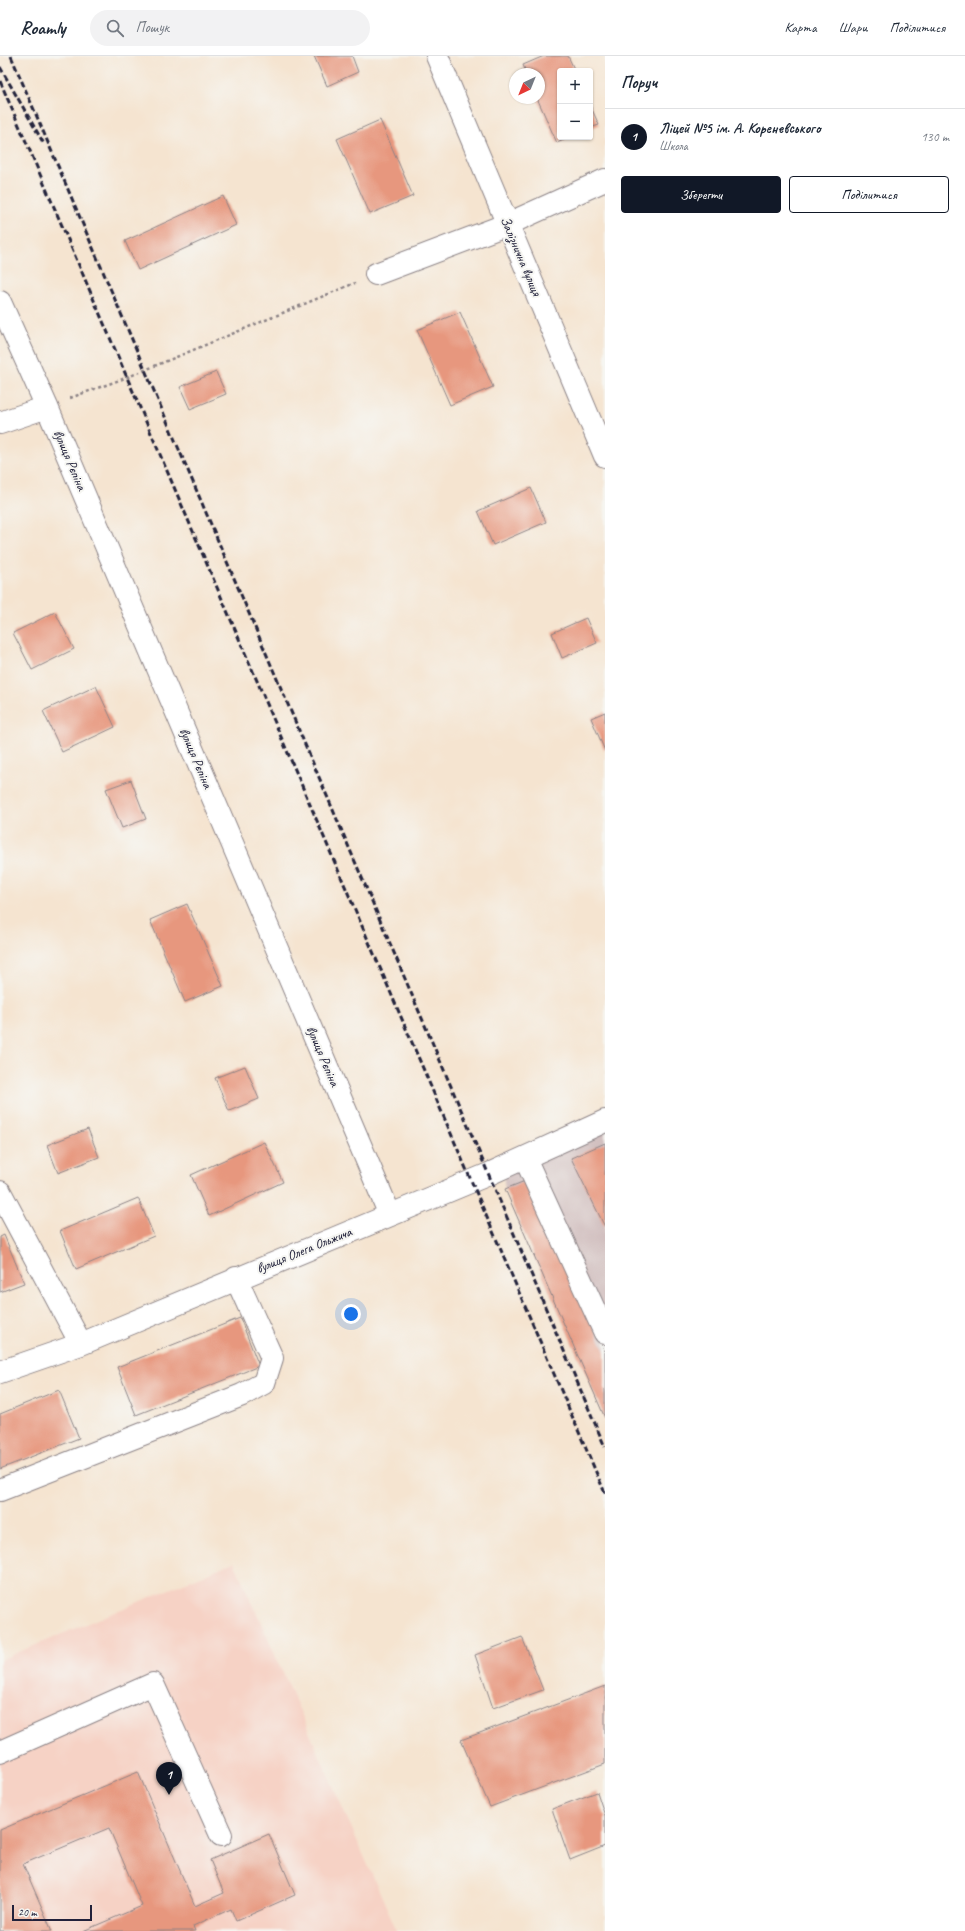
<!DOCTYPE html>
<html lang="uk">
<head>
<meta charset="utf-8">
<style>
  :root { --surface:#fff; --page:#f2f2f3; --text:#1f2937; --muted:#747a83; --line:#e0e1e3; --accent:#111827 }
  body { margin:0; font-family:Caveat,sans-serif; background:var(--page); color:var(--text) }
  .controls { position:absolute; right:12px; top:12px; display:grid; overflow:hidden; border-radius:4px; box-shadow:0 1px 3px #0004 }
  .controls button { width:36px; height:36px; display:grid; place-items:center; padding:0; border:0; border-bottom:1px solid var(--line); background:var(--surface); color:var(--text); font:20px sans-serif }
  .compass { position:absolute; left:509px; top:12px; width:36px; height:36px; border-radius:50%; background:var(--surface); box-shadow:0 1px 3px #0004; rotate:223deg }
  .scale { position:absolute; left:12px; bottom:10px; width:80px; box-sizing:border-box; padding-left:4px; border:2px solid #22223b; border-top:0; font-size:11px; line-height:14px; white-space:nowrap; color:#22223b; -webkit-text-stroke:3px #f6f6f2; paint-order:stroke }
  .you { position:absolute; left:351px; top:1258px; width:14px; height:14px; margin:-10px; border:3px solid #fff; border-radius:50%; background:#1a73e8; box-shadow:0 0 0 6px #1a73e833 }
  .badge { display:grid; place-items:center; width:26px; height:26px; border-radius:50%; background:var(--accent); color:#fff; font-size:13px; font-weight:700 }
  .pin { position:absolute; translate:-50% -33px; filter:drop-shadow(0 1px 2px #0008) }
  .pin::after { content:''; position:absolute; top:21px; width:14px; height:12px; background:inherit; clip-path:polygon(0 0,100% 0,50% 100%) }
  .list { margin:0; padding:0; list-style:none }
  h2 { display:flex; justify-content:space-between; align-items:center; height:52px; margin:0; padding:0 16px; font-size:17px }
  h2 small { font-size:13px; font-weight:400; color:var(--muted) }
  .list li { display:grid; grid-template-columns:26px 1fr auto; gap:12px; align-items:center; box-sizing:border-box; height:56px; padding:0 16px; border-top:1px solid var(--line) }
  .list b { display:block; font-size:15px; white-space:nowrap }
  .list p { margin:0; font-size:13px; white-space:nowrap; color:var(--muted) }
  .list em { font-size:13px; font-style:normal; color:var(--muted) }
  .actions { display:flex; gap:8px; padding:12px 16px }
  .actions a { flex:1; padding:9px 0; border:1px solid var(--accent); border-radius:4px; text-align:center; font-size:14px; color:var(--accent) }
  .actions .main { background:var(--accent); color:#fff }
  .icon { flex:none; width:22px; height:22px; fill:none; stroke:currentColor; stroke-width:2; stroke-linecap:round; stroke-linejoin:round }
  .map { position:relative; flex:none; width:605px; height:1875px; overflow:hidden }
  header { display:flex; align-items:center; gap:24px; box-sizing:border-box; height:56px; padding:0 20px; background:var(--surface); border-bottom:1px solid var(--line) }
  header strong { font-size:19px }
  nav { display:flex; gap:22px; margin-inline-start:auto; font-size:14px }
  .search { width:280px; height:36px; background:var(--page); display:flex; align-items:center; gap:10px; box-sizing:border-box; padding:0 14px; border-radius:22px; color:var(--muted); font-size:15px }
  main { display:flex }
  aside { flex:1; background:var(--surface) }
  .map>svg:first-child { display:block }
  .built { fill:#f6d2c5 }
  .industrial { fill:#d1bfbf }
  .building { fill:#e7977e }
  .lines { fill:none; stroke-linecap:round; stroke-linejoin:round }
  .minor-casing { stroke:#8c8386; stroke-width:24 }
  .path { stroke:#8c8386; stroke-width:2.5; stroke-dasharray:3 3; stroke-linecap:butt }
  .minor { stroke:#fff; stroke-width:22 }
  .rail { stroke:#22223b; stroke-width:3; stroke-dasharray:6 3; stroke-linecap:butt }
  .labels { text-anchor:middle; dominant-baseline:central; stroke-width:4; stroke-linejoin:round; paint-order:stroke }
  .street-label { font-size:14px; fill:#22223b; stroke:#f6f6f2 }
</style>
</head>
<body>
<header>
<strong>Roamly</strong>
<div class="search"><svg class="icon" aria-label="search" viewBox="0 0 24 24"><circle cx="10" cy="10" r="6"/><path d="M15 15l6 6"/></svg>Пошук</div>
<nav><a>Карта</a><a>Шари</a><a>Поділитися</a></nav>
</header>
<main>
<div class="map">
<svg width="605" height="1875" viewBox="0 0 605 1875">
  <rect width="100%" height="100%" fill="#f6f6f2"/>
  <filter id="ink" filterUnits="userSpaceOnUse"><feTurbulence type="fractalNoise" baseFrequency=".025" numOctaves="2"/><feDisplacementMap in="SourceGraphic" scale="8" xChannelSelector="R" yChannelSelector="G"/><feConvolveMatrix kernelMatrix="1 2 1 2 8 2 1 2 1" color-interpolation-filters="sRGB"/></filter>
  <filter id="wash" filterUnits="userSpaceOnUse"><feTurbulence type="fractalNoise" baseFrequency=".012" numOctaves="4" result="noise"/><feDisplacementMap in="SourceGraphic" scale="16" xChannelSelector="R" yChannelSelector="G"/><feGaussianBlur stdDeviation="0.9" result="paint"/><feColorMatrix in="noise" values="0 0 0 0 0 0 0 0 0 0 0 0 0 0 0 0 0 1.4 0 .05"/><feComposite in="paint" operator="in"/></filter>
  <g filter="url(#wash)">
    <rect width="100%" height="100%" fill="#f5e4d0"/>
    <path class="built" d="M234,1506L397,1875H0V1604Z"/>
    <path class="industrial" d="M605,1069V1362L505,1133L503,1117Z"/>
    <g id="blocks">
      <path class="building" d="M314,0H352L358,16L327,30Z
        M544,0H568L575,15H560V81H570L557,87L537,42H539V18H527L523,9Z
        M590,49L599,69L590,72Z
        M380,64L413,140L370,158L337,83Z
        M223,140L236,169L138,214L125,185Z
        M460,256L493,331L450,349L417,274Z
        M216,316L226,338L190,353L180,331Z
        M531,432L546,466L493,489L478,455Z
        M55,556L74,593L32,614L13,577Z
        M586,562L597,587L562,602L552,577Z
        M96,630L115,671L62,696L43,655Z
        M605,656V695L591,662Z
        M131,724L146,763L122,772L106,733Z
        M187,848L223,930L185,946L150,864Z
        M245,1010L259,1043L229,1055L215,1022Z
        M88,1073L99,1101L58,1117L47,1089Z
        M264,1086L283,1126L209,1160L191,1119Z
        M605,1087V1171L571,1102Z
        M530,1123L605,1296V1362L505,1133Z
        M138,1142L154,1180L76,1213L60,1175Z
        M4,1179L24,1227L0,1236V1181Z
        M240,1262L259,1310L136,1359L117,1311Z
        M59,1334L79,1382L0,1413V1358Z
        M522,1581L543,1634L493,1652L475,1599Z
        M605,1630V1708L490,1751L461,1684Z
        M138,1716L195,1850L224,1837L210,1804L269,1778L295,1839L236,1865L231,1853L193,1870L195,1875H83L142,1850L109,1772L23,1808L52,1875H0V1774Z
        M597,1736L605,1760V1790L570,1804L552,1753Z"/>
    </g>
  </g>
  <g filter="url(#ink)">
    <use href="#blocks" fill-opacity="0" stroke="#8c8386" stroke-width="1"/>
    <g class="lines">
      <defs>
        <path id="minor" d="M437,0L605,400
          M376,218L508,168L605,124
          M0,246L47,351L390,1159
          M0,367L47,351
          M525,1102L605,1277
          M0,1136L81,1288
          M0,1316L81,1288L489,1118L605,1065
          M0,1434L242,1339L264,1327L272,1302L236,1222
          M0,1696L153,1628L221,1779"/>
      </defs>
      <use href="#minor" class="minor-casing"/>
      <path class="path" d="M70,342L128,321L355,227"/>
      <use href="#minor" class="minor"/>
      <path class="rail" d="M11,0L605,1391
        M0,11L44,88
        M0,25L605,1437"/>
    </g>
  </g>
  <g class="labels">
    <g class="street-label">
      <text transform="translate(521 200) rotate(67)">Залізнична вулиця</text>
      <text transform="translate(70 404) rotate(67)">вулиця Рєпіна</text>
      <text transform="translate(196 702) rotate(67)">вулиця Рєпіна</text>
      <text transform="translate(323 1000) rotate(67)">вулиця Рєпіна</text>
      <text transform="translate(304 1194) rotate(-22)">вулиця Олега Ольжича</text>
    </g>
  </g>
</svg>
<div class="controls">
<button>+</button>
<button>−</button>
</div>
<svg class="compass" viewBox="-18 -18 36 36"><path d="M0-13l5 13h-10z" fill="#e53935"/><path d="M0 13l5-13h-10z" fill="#747a83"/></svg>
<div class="scale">20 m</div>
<div class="you"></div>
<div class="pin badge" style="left:169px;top:1739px">1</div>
</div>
<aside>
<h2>Поруч<small></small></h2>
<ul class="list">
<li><span class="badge">1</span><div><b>Ліцей №5 ім. А. Кореневського</b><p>Школа</p></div><em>130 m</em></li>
</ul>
<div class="actions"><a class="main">Зберегти</a><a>Поділитися</a></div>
</aside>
</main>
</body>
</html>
